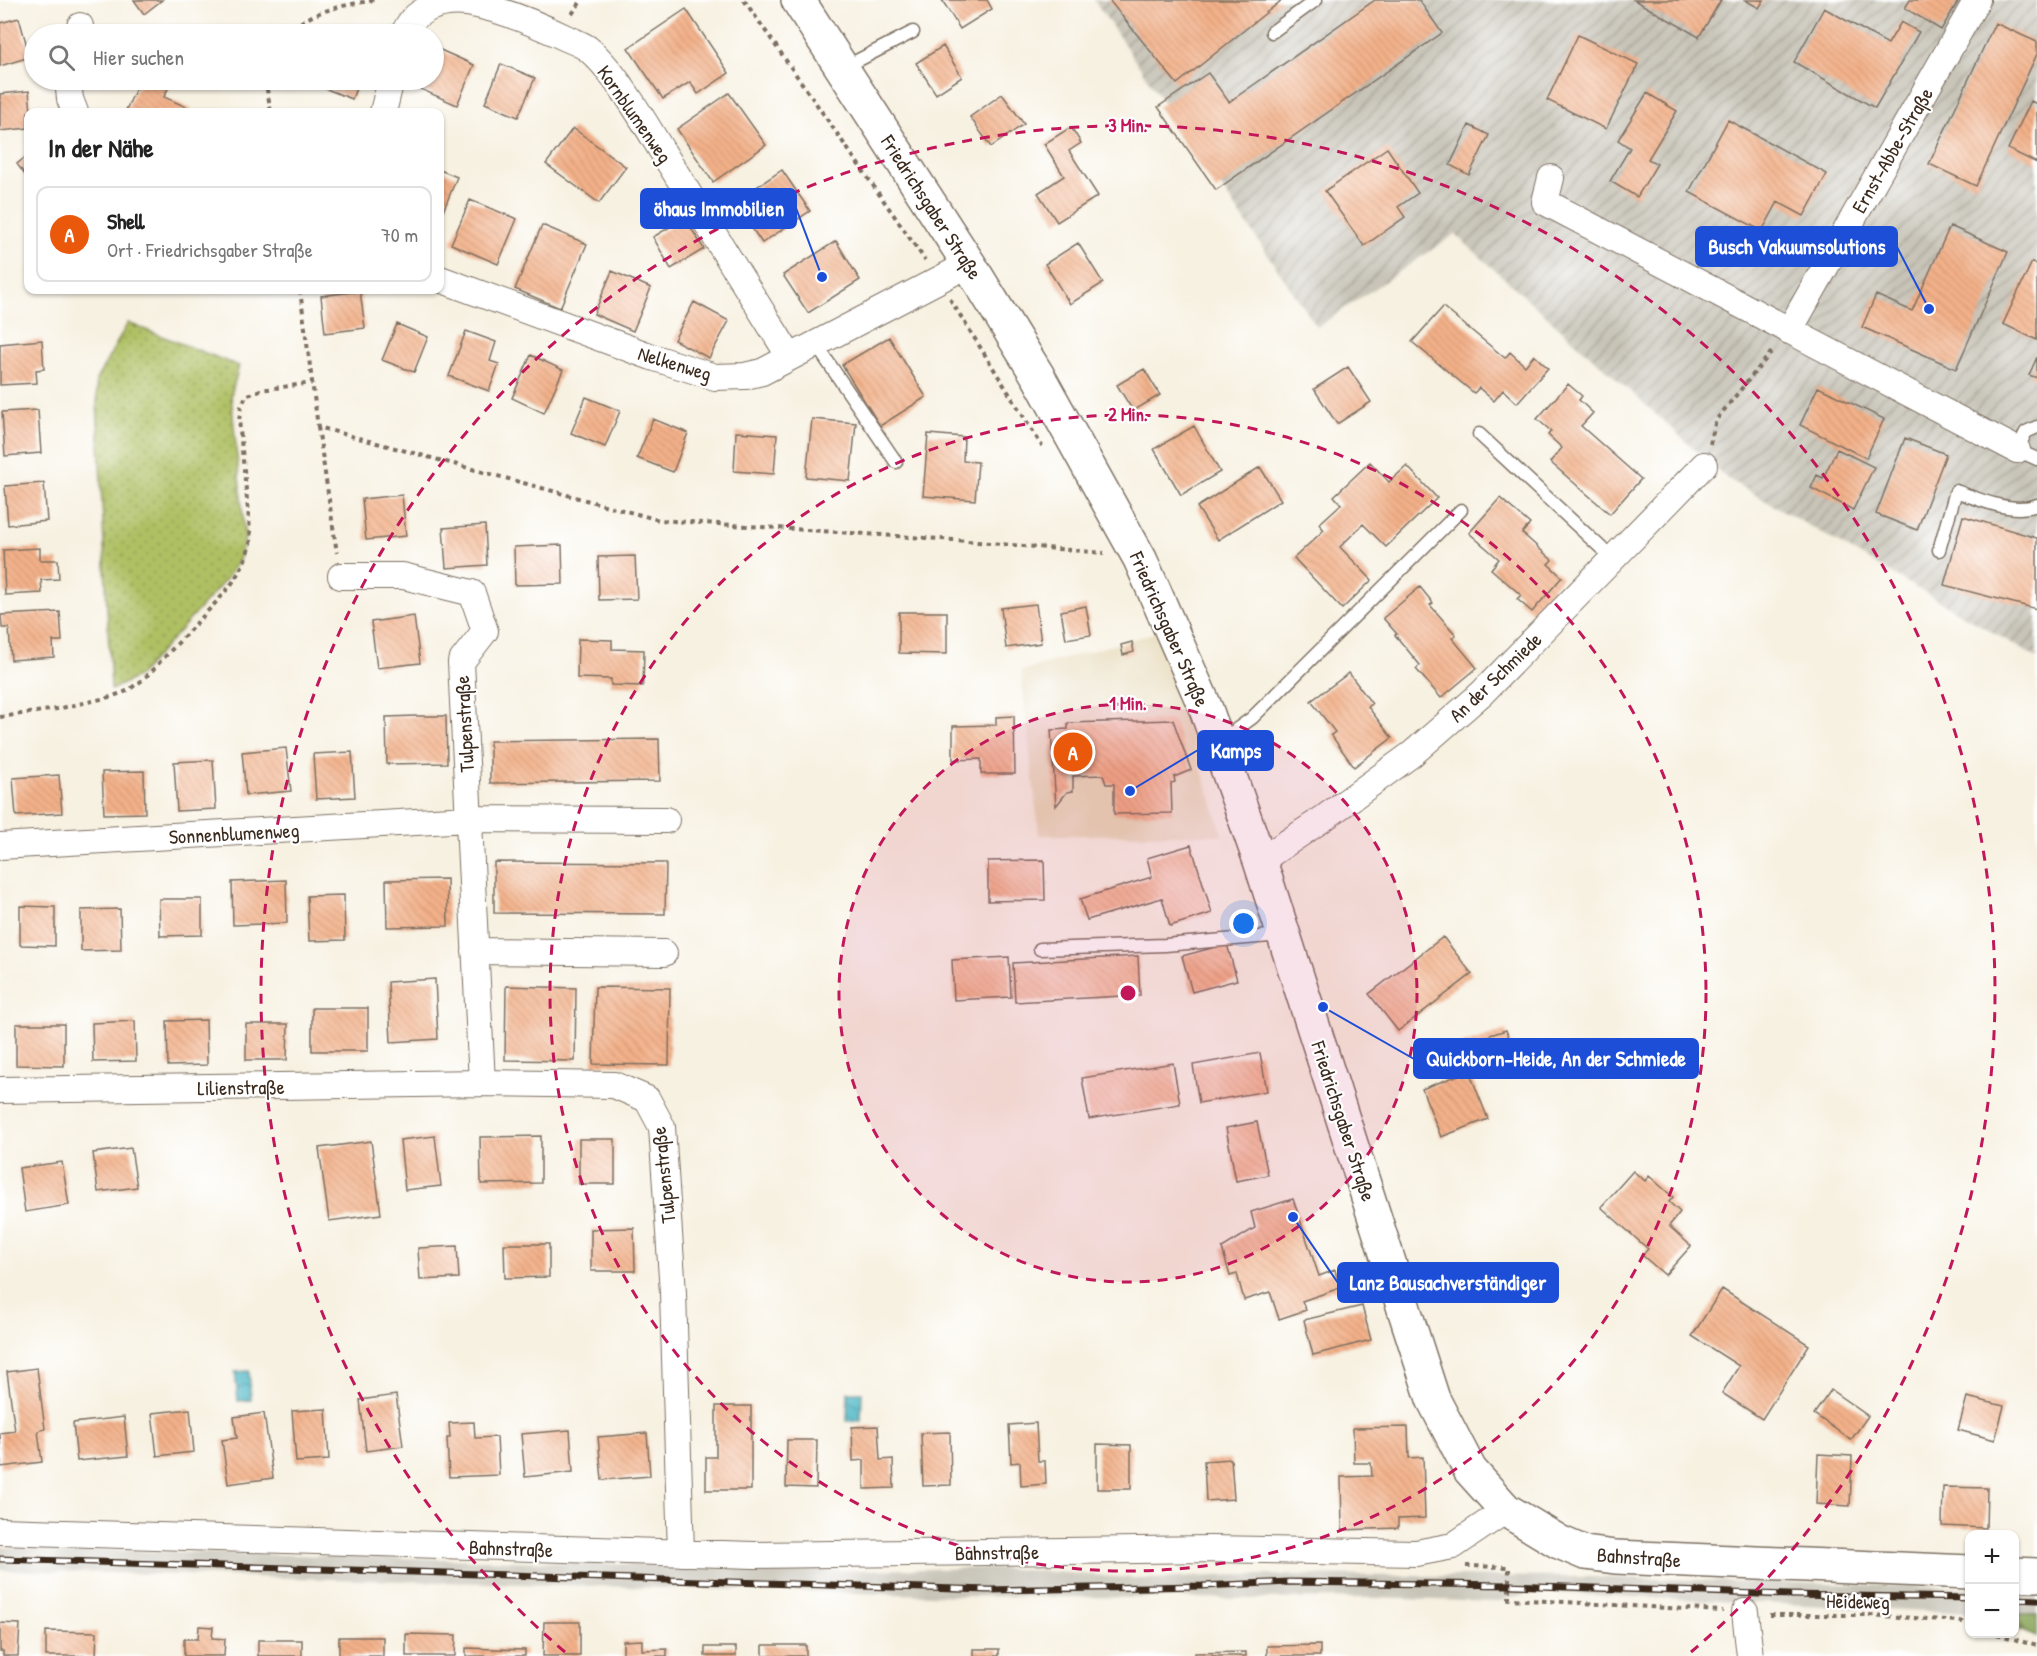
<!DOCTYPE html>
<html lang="de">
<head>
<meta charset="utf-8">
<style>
  :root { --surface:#fff; --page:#f6f6f6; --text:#222; --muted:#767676; --line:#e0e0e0; --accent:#ea580c }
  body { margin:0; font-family:"Patrick Hand",sans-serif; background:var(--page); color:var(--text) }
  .controls { position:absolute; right:18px; bottom:18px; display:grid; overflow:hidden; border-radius:12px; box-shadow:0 2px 4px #0004 }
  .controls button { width:54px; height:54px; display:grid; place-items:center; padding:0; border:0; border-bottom:2px solid var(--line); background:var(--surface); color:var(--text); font:30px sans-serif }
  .you { position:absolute; left:1244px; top:924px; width:21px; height:21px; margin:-15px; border:4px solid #fff; border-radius:50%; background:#1a73e8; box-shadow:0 0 0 9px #1a73e833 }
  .badge { display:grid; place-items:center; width:39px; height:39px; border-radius:50%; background:var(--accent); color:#fff; font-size:20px; font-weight:700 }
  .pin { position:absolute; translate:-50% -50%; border:3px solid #fff; box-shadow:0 2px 6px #0006 }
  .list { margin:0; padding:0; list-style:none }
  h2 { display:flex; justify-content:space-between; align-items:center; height:78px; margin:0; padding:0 24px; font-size:26px }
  h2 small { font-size:20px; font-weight:400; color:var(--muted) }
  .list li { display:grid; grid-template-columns:39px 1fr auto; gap:18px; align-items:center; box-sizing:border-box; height:96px; margin:0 12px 12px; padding:0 12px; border:2px solid var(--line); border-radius:12px }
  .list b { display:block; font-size:22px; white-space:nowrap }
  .list p { margin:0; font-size:20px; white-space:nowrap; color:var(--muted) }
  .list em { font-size:20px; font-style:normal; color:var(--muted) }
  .icon { flex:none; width:33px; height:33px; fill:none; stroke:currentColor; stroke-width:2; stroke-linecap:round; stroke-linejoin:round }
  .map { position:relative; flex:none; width:2037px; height:1656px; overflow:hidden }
  .search { position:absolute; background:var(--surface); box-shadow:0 2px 4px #0004; left:24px; top:24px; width:420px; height:66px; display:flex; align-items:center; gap:15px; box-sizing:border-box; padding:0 21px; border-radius:33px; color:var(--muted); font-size:22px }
  .panel { position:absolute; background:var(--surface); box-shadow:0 2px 4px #0004; left:24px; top:108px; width:420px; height:186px; border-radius:12px }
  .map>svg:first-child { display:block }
  .built { fill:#e7daba }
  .industrial { fill:url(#industrial-furrows) }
  .railway { fill:#c8c4b8 }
  .forest { fill:url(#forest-firs); stroke:#63683c; stroke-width:1.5 }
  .park { fill:url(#park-dots); stroke:#757541; stroke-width:1.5 }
  .water { fill:url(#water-waves); stroke:#427071; stroke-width:1.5 }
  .building { fill:url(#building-back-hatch) }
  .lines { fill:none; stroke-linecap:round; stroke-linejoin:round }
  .service-casing { stroke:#7d7062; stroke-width:15 }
  .minor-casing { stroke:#7d7062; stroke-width:28 }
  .secondary-casing { stroke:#7d7062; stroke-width:36 }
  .path { stroke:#7d7062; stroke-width:4; stroke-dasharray:4.5 4.5; stroke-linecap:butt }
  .service { stroke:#fff; stroke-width:12 }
  .minor { stroke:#fff; stroke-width:26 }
  .secondary { stroke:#fff; stroke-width:33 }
  .rail-casing { stroke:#3b2a1e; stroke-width:7 }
  .rail { stroke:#fff; stroke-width:4.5; stroke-dasharray:14; stroke-linecap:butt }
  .ring { fill:none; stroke:#c2185b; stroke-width:3; stroke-dasharray:10 8 }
  .labels { text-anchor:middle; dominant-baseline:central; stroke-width:4.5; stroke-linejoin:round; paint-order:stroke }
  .street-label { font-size:20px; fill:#3b2a1e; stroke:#fff }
  .centre { fill:#c2185b; stroke:#fff; stroke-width:3 }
  .ring-label { font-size:18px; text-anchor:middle; font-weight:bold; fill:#c2185b; stroke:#fff; stroke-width:4.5; stroke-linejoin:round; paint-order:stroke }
  .leader { fill:none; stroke:#1d4ed8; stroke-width:2 }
  .callout-dot { fill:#1d4ed8; stroke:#fff; stroke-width:2 }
  .callout { fill:#1d4ed8; stroke:#1d4ed8; stroke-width:2 }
  .callout-label { font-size:21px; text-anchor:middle; font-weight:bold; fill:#fff }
</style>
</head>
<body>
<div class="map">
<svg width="2037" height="1656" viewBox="0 0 2037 1656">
  <defs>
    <pattern id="industrial-furrows" width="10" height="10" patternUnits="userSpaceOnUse" patternTransform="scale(1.5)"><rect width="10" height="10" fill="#c8c4b8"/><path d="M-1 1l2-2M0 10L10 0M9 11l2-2" fill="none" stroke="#a49f95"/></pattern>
    <pattern id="forest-firs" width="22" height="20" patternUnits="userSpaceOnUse" patternTransform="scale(1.5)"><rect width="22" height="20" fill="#8ba65a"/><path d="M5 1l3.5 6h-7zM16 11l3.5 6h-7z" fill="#73874a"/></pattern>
    <pattern id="park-dots" width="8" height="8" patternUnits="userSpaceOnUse" patternTransform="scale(1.5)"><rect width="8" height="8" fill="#afc064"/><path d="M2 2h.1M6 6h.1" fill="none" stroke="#909c52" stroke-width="1.8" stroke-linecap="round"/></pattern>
    <pattern id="water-waves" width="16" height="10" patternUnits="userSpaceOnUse" patternTransform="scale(1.5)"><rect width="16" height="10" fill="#48b5c4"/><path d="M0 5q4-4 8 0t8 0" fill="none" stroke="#3d939f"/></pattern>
    <pattern id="building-back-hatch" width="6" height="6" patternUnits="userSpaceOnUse" patternTransform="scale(1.5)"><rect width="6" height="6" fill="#f3b189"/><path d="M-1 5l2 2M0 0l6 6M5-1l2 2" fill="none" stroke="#d19876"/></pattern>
  </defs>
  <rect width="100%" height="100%" fill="#fff"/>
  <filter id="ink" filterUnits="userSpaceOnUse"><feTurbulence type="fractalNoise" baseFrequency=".0167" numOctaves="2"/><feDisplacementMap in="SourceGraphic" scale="12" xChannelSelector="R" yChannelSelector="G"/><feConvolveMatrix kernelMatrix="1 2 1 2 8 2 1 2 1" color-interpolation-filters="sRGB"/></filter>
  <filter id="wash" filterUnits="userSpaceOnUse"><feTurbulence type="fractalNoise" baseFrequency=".008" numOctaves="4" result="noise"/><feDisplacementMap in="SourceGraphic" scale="24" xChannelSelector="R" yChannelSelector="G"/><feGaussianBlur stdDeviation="1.35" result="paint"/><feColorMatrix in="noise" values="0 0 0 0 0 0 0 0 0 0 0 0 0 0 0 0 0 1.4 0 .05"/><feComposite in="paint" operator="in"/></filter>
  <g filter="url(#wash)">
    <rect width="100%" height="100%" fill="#f7f1e1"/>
    <path class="built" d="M1157,632L1223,835H1039L1021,671Z"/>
    <path class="industrial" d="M1094,0H2037V658L1728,479L1455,234L1317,327Z"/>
    <path class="railway" d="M0,1547L848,1570L1001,1568L1145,1579L1238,1575L1587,1577L1969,1588L1970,1613L1531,1592L1496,1602L1371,1598L1248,1599L966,1596L0,1570Z
      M2015,1589L2037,1590V1614H2015Z"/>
    <path class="forest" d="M2014,1614H2037V1637L2015,1628Z"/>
    <path class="park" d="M128,323L239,366L231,395L245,538L239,561L227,578L139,676L111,690L96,380Z"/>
    <path class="water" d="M249,1371L251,1400L238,1401L235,1372Z
      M848,1392H862L861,1421H847Z"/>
    <g id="blocks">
      <path class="building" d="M134,0H162L144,14Z
        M942,0H987L992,9L960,29Z
        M1109,0H1282L1177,84Z
        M1375,0H1419L1442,33L1216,190L1158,107L1208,73L1229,102Z
        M1634,0H1721L1699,37Z
        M1745,0H1764L1759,8Z
        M1910,0H1959L1941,30L1905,8Z
        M1824,8L1888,44L1901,22L1919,32L1875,108L1794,62Z
        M686,9L729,73L698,94L690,82L663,99L628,48Z
        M19,18L30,57L0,66V23Z
        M1995,23L2037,42V54L1976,186L1929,164Z
        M1578,35L1638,64L1606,129L1547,100Z
        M943,46L962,77L936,94L916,63Z
        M436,48L474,65L457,105L418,88L422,80H434V53Z
        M501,64L535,78L518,117L485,103Z
        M140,80H172L164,97L191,109L189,112H125Z
        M312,80H359L352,99L311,83Z
        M29,91L31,112H28V128L0,131V94Z
        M729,93L766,145L713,182L677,129Z
        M1647,93L1677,111L1648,159L1657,164L1637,197L1610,181L1630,148L1618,140Z
        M1002,94L1024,124L991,147L970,117Z
        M2031,101L2037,104V163L2008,149Z
        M1728,120L1827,174L1804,216L1778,202L1762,231L1689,192Z
        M1469,125L1489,135L1469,175L1450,165Z
        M1071,127L1081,143L1069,151L1098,196L1057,222L1038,193L1064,176L1044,144Z
        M573,128L626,167L599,203L546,164Z
        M1387,148L1418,193L1398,207L1405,217L1364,246L1325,191Z
        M28,155V179L17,164Z
        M440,170L457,177L440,219Z
        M782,170L810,211L762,243L734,202Z
        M470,200L517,219L498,264L451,244Z
        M685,218L704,249L671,269L653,237Z
        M542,225L587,244L560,308L515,289Z
        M1950,226L2008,252L1956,369L1862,327L1876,295L1912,311Z
        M836,241L860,280L808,313L783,275Z
        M1078,243L1103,283L1070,304L1045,264Z
        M2032,262L2037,264V340L2003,324Z
        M612,271L651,288L633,331L594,314Z
        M360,291L365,328L325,333L321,296Z
        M694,302L729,321L709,358L674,340Z
        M1443,307L1505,358L1510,352L1525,366L1534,355L1548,368L1517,403L1503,390L1494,401L1479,388L1474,393L1412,342Z
        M397,324L428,337L414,372L382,360Z
        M466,331L496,342L490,361L499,364L489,391L449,376Z
        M889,337L926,397L880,426L842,365Z
        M42,340L44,369L36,370L37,383L0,385V344Z
        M531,355L563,370L544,413L512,398Z
        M2037,357V378L2029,375Z
        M1348,367L1371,402L1337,424L1314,389Z
        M1144,369L1160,395L1133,411L1117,385Z
        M1568,384L1582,396L1579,400L1593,413L1581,426L1641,479L1610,514L1550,462L1562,448L1548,435L1551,431L1537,419Z
        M1818,387L1884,419L1866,458L1800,425Z
        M586,397L620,411L605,447L571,433Z
        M38,410L41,453L5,456L2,412Z
        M653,419L688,433L673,472L637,458Z
        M812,419L856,423L850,481L806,477Z
        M1194,426L1220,472L1181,495L1154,449Z
        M736,432L777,435L774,474L734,471Z
        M928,434L964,437L963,461L978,462L975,500L923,496Z
        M1905,438L1946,454L1917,530L1876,514Z
        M1837,449L1874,467L1853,510L1811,488L1817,475L1823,478Z
        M1370,462L1389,482L1407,466L1437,498L1386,547L1363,524L1340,547L1372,580L1342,609L1294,558L1324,530L1319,524L1341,504L1334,496Z
        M1260,467L1281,500L1218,540L1197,507Z
        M44,483L47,521L8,525L5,486Z
        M402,495L406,536L366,540L362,499Z
        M1500,498L1530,524L1522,533L1552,560L1548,564L1562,577L1532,612L1517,599L1521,595L1491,569L1499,559L1469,533Z
        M1963,516L2037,538V609L1944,585Z
        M485,525L487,565L446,568L443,528Z
        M562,545L563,584L515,585L514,547Z
        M40,548V560H58L59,579L41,580L42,593L5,595L3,550Z
        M635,556L637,599L599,600L598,557Z
        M1420,587L1433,603L1430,605L1456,635L1452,638L1477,668L1441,698L1416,669L1420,665L1395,635L1397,634L1383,618Z
        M1036,604L1041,643L1006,648L1001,608Z
        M1086,606L1091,635L1066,639L1061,611Z
        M60,612L62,641H53L54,657L11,660L9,628H2L1,615Z
        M899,612H947V654L899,653Z
        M414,616L420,663L377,668L371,622Z
        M578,639L612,640V649L644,650L643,686L611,685V679L577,678Z
        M1132,642L1134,652L1123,655L1121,645Z
        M1349,673L1372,704L1368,707L1392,738L1354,767L1331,735L1335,732L1311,701Z
        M416,716H446L447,763L387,764L386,717Z
        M1014,716L1015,774H981V759L953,760V726L996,725V717Z
        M1173,720L1191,770L1174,777L1175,782L1171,783L1172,813L1114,814V784H1106L1103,775L1073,776V791L1067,792L1056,806L1051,730L1068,729V723Z
        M659,739L660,781L490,783V741Z
        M286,748L291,791L246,795L242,752Z
        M352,752L355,797L316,799L313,754Z
        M213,760L216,809L177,811L174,762Z
        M144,771L145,813L104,814L102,772Z
        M59,775L62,813L16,816L13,778Z
        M1191,845L1212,913L1170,926L1162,898L1087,920L1080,899L1152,877L1147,858Z
        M1044,860L1045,900L988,901V861Z
        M494,862L666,863L665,914L494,913Z
        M447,879L448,926L387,927L386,880Z
        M286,880L287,923L233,925L232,882Z
        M344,895L345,940L309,941L307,896Z
        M159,899H202V935L160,936Z
        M20,906L55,907V946L20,945Z
        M120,909L121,950L81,951V910Z
        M1443,937L1472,974L1398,1031L1369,994Z
        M1227,944L1237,980L1192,992L1182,956Z
        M1138,956L1140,995L1015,1002L1013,963Z
        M1009,957L1011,997L954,1000L952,960Z
        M435,979L438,1039L391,1042L388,982Z
        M506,986L576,988L575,1061L505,1060Z
        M595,987L670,988L669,1065L593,1064Z
        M312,1008H368V1051H312Z
        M206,1020L207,1065L168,1066L167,1021Z
        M135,1021L136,1061L93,1062L92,1023Z
        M16,1024H64V1066L16,1065Z
        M246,1024H288L287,1060H246Z
        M1506,1030L1517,1061L1473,1075L1462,1044Z
        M1260,1053L1267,1091L1199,1103L1193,1065Z
        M1173,1063L1180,1104L1089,1119L1082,1078Z
        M1469,1071L1488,1119L1441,1137L1422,1089Z
        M1257,1122L1268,1175L1236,1181L1226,1128Z
        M435,1136L441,1186L405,1190L400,1140Z
        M541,1136V1183L481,1184L480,1137Z
        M579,1139H615V1184H579Z
        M371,1141L381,1214L329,1221L319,1148Z
        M131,1148L137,1187L98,1192L93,1153Z
        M62,1162L69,1205L25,1212L19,1168Z
        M1633,1171L1645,1181L1649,1176L1673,1197L1669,1202L1680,1212L1669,1226L1691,1246L1665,1275L1642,1255L1648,1249L1601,1207Z
        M1293,1199L1319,1276L1335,1270L1340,1288L1302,1301L1306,1310L1279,1319L1270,1292L1244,1300L1237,1274L1230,1276L1222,1248L1255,1228L1251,1212Z
        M634,1228L635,1271H591V1229Z
        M504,1244H549V1277L505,1278Z
        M457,1246L459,1278L420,1280L418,1248Z
        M1722,1289L1809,1345L1762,1419L1722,1393L1739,1366L1692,1336Z
        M1362,1306L1371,1340L1313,1355L1304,1320Z
        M37,1368L45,1429L38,1431L42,1462L1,1467L0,1433L15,1431L7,1372Z
        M1831,1390L1868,1416L1851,1440L1814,1414Z
        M396,1395L403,1446L366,1451L360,1400Z
        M1967,1397L2004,1406L1995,1440L1958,1430Z
        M716,1406H751V1490H706V1457H716Z
        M190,1409L194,1452L157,1456L152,1413Z
        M326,1409L329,1460L296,1462L292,1411Z
        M264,1413L273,1478L228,1484L222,1440L237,1438L234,1417Z
        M124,1417L128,1456L77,1461L73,1423Z
        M474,1422L475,1438L497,1437L499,1475L449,1477L447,1438H450L449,1423Z
        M1036,1423L1038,1461H1045L1046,1484L1021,1486L1020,1462L1011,1463L1009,1425Z
        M878,1426L880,1460L893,1459L894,1488L864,1489V1460L853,1461L852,1427Z
        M1408,1427L1409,1458L1423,1457L1425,1518L1398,1519V1528L1342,1530L1341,1477L1372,1476L1371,1463H1354L1353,1428Z
        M570,1430L573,1472L525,1477L521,1434Z
        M950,1432L951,1485L923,1486L921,1433Z
        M647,1433L650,1476L602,1480L598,1437Z
        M787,1440H817L816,1488L786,1487Z
        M1097,1444L1131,1445V1489H1097Z
        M1818,1454L1852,1456L1850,1506L1816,1504Z
        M1231,1459L1234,1499L1206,1501L1204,1461Z
        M1943,1487L1987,1488L1986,1528L1942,1526Z
        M544,1622H580V1656H543Z
        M0,1623L20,1624L18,1656H3V1651H0Z
        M199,1626L213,1627L212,1638L225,1639L224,1656H184V1639H198Z
        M46,1631L97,1632L96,1656H46Z
        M406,1634L456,1635L455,1656H406Z
        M339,1637H383V1656H339Z
        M258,1640H302V1656H258Z
        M642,1640V1650L667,1649V1656H623V1641Z
        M763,1645H806V1656H763Z
        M1320,1645V1656H1267V1646Z
        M705,1647H736V1656H705Z
        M466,1648L525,1650V1656H466Z
        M974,1649H999V1656H974Z
        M1246,1652V1656H1195V1653Z"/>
    </g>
  </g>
  <g filter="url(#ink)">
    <use href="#blocks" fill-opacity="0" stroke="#7d7062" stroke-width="1.5"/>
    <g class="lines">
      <defs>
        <path id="service" d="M1272,32L1316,0
          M843,68L913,32
          M815,343L896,462
          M2037,427L2026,432L2017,450L2037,459
          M1479,434L1613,559
          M1939,550L1956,491C1979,500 2013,514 2037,505
          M1219,742L1252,718L1461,510
          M1040,949L1165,945L1283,935"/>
        <path id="minor" d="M78,34L80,26
          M404,34C413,9 442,0 467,3C501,9 535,23 566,38C573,41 581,44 587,48C616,71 647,127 667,159C708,225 749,291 790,357
          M68,80L70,99L75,112
          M383,112L391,80
          M1551,178L1545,202L2017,450
          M440,279L652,357L715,377L745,376L762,372L969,264
          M1789,331L1977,0
          M341,576H403L472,593L485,631L461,662L482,1083L614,1085L647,1099L662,1127L673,1293L681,1553
          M0,846L468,819L666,820
          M1260,861L1324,818L1412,754L1482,693L1704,465
          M475,951L664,953
          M0,1090L482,1083
          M0,1531L754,1555L1211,1549L1416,1553L1453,1546L1506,1510
          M1745,1612L1750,1656"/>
        <path id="secondary" d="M798,0L969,264L1038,376L1140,559L1155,593L1206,709L1260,861L1433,1399L1470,1470L1506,1510L1559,1542L1585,1553L1615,1557L1970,1572
          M2014,1574L2037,1575"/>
      </defs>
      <use href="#service" class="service-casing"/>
      <use href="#minor" class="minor-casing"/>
      <use href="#secondary" class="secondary-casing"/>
      <path class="path" d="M744,0L925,260
        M572,14L582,0
        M287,34C308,11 344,5 375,0
        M267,80L266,84L271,112
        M300,290L318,427L659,520L955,540L1104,553
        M950,299L1042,446
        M318,427L337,553
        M1710,444L1716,420L1773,350
        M0,717L57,709L110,697L127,691L144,679L221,597L233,582L244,563L251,540L239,420L241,407L246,396L260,390L312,383
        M1466,1566L1509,1567V1599L1723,1611
        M1770,1615H1869L1959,1621L1970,1625
        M1997,1634L2037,1646"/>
      <use href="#service" class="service"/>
      <use href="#minor" class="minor"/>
      <use href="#secondary" class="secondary"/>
      <defs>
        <path id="rail" d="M0,1559L989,1590L1202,1586L1289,1582L1509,1585L1789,1595L1970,1598
          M2014,1599L2037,1600"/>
      </defs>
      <use href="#rail" class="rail-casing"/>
      <use href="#rail" class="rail"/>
    </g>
  </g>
  <circle cx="1128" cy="993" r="289" fill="#c2185b" fill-opacity=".12"/>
  <g class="ring">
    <circle cx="1128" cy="993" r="289"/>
    <circle cx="1128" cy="993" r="578"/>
    <path d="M565 1652A867 867 0 1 1 1691 1652"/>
  </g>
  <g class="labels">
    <g class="street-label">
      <text transform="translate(635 114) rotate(55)">Kornblumenweg</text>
      <text transform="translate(1892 150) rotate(-60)">Ernst-Abbe-Straße</text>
      <text transform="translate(932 207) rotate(57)">Friedrichsgaber Straße</text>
      <text transform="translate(675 363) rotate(17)">Nelkenweg</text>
      <text transform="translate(1170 629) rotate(66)">Friedrichsgaber Straße</text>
      <text transform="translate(1495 677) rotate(-44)">An der Schmiede</text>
      <text transform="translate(464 724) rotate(-93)">Tulpenstraße</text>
      <text transform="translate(234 833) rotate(-3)">Sonnenblumenweg</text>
      <text transform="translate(241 1087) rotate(-1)">Lilienstraße</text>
      <text transform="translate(1344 1121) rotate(72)">Friedrichsgaber Straße</text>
      <text transform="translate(663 1175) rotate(-96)">Tulpenstraße</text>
      <text transform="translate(511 1548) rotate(2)">Bahnstraße</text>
      <text transform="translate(997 1552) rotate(-1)">Bahnstraße</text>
      <text transform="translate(1639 1557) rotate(4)">Bahnstraße</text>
      <text transform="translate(1858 1601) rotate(1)">Heideweg</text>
    </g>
  </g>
  <circle cx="1128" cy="993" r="9" class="centre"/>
  <g class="ring-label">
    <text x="1128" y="132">3 Min.</text>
    <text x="1128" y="421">2 Min.</text>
    <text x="1128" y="710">1 Min.</text>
  </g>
  <path class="leader" d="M822 277L796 208M1929 309L1897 247M1130 791L1198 750M1323 1007L1414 1059M1293 1217L1338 1283"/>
  <g class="callout-dot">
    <circle cx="822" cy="277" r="6"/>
    <circle cx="1929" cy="309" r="6"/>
    <circle cx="1130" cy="791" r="6"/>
    <circle cx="1323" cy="1007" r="6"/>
    <circle cx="1293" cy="1217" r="6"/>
  </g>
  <g class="callout">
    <rect x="641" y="189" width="155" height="39" rx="6"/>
    <rect x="1696" y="227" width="201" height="39" rx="6"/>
    <rect x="1198" y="731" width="75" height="39" rx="6"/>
    <rect x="1414" y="1039" width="284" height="39" rx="6"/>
    <rect x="1338" y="1263" width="220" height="39" rx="6"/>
  </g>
  <g class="callout-label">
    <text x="719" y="216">öhaus Immobilien</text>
    <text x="1797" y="254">Busch Vakuumsolutions</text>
    <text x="1236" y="758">Kamps</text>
    <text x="1556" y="1066">Quickborn-Heide, An der Schmiede</text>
    <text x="1448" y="1290">Lanz Bausachverständiger</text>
  </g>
</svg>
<div class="controls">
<button>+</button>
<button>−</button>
</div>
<div class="you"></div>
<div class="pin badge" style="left:1073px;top:752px">A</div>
<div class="search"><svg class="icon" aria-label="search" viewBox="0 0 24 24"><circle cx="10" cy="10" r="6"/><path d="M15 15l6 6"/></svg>Hier suchen</div>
<section class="panel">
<h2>In der Nähe<small></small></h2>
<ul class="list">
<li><span class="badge">A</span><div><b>Shell</b><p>Ort · Friedrichsgaber Straße</p></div><em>70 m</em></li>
</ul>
</section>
</div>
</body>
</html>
